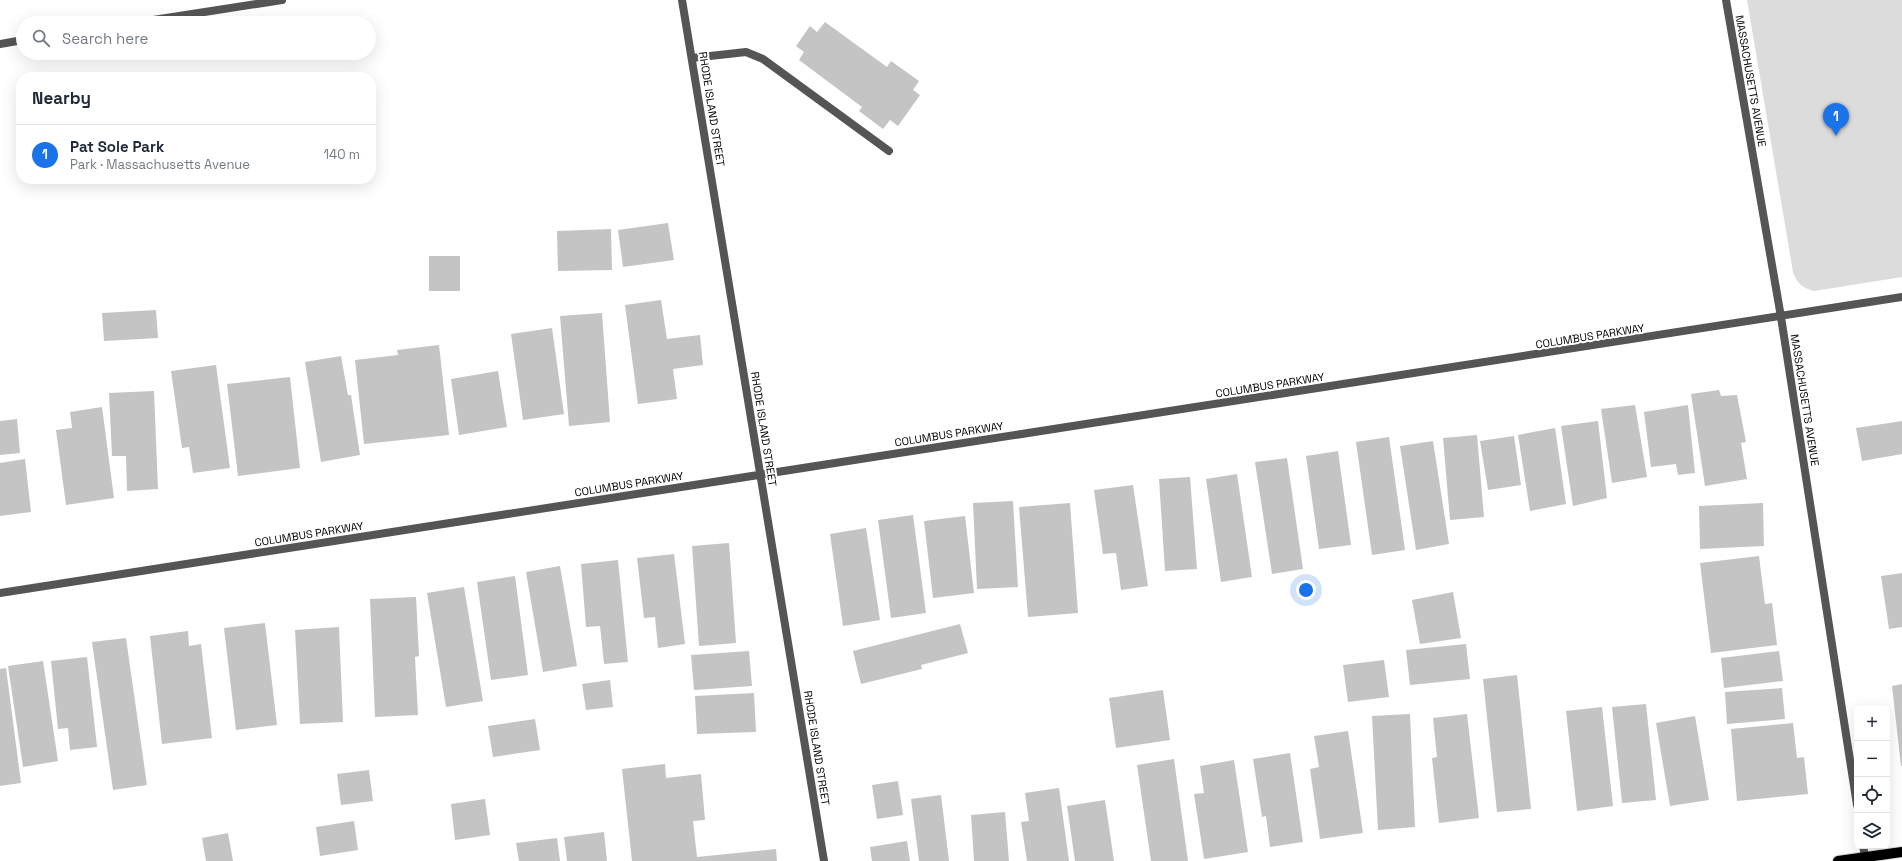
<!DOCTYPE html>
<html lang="en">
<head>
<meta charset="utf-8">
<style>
  :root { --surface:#fff; --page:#f2f2f3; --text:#1f2937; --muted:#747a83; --line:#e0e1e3; --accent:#1a73e8 }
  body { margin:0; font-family:"Space Grotesk",sans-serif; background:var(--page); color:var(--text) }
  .controls { position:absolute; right:12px; bottom:12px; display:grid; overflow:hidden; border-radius:8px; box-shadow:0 4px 16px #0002 }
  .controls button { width:36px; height:36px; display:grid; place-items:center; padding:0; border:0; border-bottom:1px solid var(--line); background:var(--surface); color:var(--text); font:20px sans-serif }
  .you { position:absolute; left:1306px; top:590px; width:14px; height:14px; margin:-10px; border:3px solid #fff; border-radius:50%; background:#1a73e8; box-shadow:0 0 0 6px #1a73e833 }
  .badge { display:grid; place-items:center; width:26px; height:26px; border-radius:50%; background:var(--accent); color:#fff; font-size:13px; font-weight:700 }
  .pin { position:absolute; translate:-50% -33px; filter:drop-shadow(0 1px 2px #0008) }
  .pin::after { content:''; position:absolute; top:21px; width:14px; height:12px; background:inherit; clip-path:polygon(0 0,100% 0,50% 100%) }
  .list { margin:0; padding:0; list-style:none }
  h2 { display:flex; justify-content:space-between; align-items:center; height:52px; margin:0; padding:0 16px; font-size:17px }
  h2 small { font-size:13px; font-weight:400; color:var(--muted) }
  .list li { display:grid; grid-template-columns:26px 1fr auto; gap:12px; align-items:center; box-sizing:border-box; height:60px; padding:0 16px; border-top:1px solid var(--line) }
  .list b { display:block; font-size:15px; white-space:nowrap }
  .list p { margin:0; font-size:13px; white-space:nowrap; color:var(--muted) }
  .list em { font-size:13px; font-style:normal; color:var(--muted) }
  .icon { flex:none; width:22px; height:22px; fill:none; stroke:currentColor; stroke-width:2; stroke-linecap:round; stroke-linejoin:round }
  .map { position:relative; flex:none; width:1902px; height:861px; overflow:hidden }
  .search { position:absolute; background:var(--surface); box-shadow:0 4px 16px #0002; left:16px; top:16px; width:360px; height:44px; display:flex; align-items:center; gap:10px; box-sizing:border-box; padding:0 14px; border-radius:22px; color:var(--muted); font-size:15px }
  .panel { position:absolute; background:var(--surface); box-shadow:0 4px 16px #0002; left:16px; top:72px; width:360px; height:112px; border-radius:16px }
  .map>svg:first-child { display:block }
  .green { fill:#dcdcdc }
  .building { fill:#c4c4c4 }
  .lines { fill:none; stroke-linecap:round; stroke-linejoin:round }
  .primary-casing { stroke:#dbdbdb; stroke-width:12 }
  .lane { stroke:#555; stroke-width:8 }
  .street { stroke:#555; stroke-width:8 }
  .primary { stroke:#000; stroke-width:10 }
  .labels { text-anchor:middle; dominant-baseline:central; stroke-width:4; stroke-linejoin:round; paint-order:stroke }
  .street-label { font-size:11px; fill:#000; stroke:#fff }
</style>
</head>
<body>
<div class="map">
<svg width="1902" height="861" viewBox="0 0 1902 861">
  <rect width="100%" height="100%" fill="#fff"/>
  <path class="green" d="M1747,0H1902V277L1814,291C1803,288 1797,284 1793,272Z"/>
  <path class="building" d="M825,22L887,67L891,61L919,81L913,90L920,95L898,126L890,120L883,129L859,111L862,107L799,60L804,52L796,46L810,26L817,32Z
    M668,223L674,260L623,267L618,230Z
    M611,229L612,270L558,271L557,231Z
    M429,256H460V291H429Z
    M661,300L667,339L700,335L703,365L673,369L677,399L638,404L625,305Z
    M156,310L158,338L104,341L102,313Z
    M602,313L610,422L569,426L560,316Z
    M552,328L564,414L523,420L511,334Z
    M439,345L449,435L364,444L355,360L398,355L397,350Z
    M341,356L348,395H351L360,455L321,462L305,362Z
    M216,365L230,468L193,473L189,447L182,448L171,371Z
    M498,371L507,427L459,435L451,379Z
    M290,377L300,468L238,476L227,384Z
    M1719,390L1721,396L1737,395L1746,442L1741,443L1747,479L1705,486L1691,394Z
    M154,391L158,489L127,491L126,456H112L109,393Z
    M1635,405L1647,477L1612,483L1601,409Z
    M1688,405L1695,473L1678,475L1676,464L1651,467L1644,412Z
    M102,407L114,498L66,505L56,430L72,428L70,412Z
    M17,419L20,453L0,455V421Z
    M1598,421L1607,498L1573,506L1561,426Z
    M1902,421V454L1862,461L1856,428Z
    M1555,428L1566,504L1530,511L1518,435Z
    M1477,435L1484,517L1450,520L1443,438Z
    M1514,436L1521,485L1488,490L1480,441Z
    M1389,437L1405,550L1372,555L1356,442Z
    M1433,441L1449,544L1416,550L1400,446Z
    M1338,451L1351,545L1319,549L1306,456Z
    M1287,458L1303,569L1272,574L1255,462Z
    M25,459L31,512L0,516V463Z
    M1237,474L1252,577L1221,582L1206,479Z
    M1190,477L1197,569L1165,571L1159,479Z
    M1133,485L1148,586L1121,590L1116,553L1103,554L1094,490Z
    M1013,501L1018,587L977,589L973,503Z
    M1070,503L1078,613L1028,617L1019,507Z
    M1763,503L1764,546L1700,549L1699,506Z
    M913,515L926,613L891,618L878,520Z
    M965,516L974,593L933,598L924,521Z
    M866,528L880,620L843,626L830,534Z
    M729,543L736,643L699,646L692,546Z
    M674,554L685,644L658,648L655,617L644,618L637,558Z
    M1759,556L1765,604L1772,603L1777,645L1711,653L1700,563Z
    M618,560L628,662L604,664L600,626L586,627L581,564Z
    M560,566L577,666L543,672L526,572Z
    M1902,573V627L1889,629L1881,576Z
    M515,576L528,675L491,680L477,582Z
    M464,587L483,701L446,707L427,593Z
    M1453,592L1461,638L1420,644L1412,600Z
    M416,597L419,656L415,657L418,715L375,717L370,599Z
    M265,623L277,725L236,730L224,628Z
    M960,624L968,653L921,665L922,669L861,684L853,651Z
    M339,627L343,722L300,724L295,630Z
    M188,631L189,646L201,644L212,738L162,744L150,636Z
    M126,638L147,785L113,790L92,642Z
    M1466,644L1470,679L1410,685L1406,650Z
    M749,651L752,686L694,690L691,655Z
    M1779,651L1783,681L1724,688L1721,658Z
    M87,657L97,747L70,750L68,728L58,729L51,661Z
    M1384,660L1389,697L1348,702L1343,665Z
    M43,661L58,761L23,767L8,666Z
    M6,668L21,783L0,786V669Z
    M1517,675L1531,809L1497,812L1483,679Z
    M610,680L613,707L586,710L582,684Z
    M1902,684V766H1901L1892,686Z
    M1782,688L1785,719L1727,724L1725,692Z
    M1163,690L1170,740L1116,748L1109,698Z
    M754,693L756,732L697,734L695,696Z
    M1646,704L1656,800L1622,803L1612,707Z
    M1602,707L1613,806L1577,811L1566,711Z
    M1410,714L1415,827L1378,830L1372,716Z
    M1467,714L1479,818L1439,823L1432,758L1437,757L1433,718Z
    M1695,716L1709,800L1670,806L1656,723Z
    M535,719L540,750L493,757L488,726Z
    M1793,723L1797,758L1804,757L1808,794L1737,801L1731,729Z
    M1348,731L1363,833L1320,839L1310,769L1319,767L1314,736Z
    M1290,753L1303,842L1270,847L1266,816L1262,817L1253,759Z
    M1174,759L1188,861H1151L1137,765Z
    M1234,760L1248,852L1204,859L1194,794L1204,793L1200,766Z
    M665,764L666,778L701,774L705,820L693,821L697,857L776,849L777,861H632L622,769Z
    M369,770L373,801L341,805L337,774Z
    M898,781L903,815L877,819L872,785Z
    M1059,788L1069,861H1027L1021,822L1029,821L1025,793Z
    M941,795L949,861H919L911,799Z
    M485,799L490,835L455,840L451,804Z
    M1105,800L1114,861H1075L1067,806Z
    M1005,812L1009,861H974L971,815Z
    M354,821L358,850L320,856L316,827Z
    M604,832L607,861H567L564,837Z
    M228,833L233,861H206L202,838Z
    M557,838L560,861H519L516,843Z
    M907,841L910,861H872L870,847Z"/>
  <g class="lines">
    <defs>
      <path id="primary" d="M1838,861L1902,852"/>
    </defs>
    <use href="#primary" class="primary-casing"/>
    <path class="lane" d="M692,58L746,52L763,59L889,151"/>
    <path class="street" d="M682,0L824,861
      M1726,0L1781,317L1857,805
      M134,23L282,0
      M0,44L23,40
      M0,593L1902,297
      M1863,846L1866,861"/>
    <use href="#primary" class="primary"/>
  </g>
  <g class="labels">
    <g class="street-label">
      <text transform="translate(1751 81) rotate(80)">MASSACHUSETTS AVENUE</text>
      <text transform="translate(712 109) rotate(81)">RHODE ISLAND STREET</text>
      <text transform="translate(1590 336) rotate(-9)">COLUMBUS PARKWAY</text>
      <text transform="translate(1270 385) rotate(-9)">COLUMBUS PARKWAY</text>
      <text transform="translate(1805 400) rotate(81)">MASSACHUSETTS AVENUE</text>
      <text transform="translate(764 429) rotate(81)">RHODE ISLAND STREET</text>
      <text transform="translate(949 434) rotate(-9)">COLUMBUS PARKWAY</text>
      <text transform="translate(629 484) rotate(-9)">COLUMBUS PARKWAY</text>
      <text transform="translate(309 534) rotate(-9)">COLUMBUS PARKWAY</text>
      <text transform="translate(817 748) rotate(81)">RHODE ISLAND STREET</text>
    </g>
  </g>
</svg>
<div class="controls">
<button>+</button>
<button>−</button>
<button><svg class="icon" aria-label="locate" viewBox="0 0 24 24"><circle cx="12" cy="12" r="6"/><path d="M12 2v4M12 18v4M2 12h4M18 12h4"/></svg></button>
<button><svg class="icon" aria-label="layers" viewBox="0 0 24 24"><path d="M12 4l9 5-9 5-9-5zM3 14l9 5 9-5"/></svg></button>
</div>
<div class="you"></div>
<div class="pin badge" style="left:1836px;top:136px">1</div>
<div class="search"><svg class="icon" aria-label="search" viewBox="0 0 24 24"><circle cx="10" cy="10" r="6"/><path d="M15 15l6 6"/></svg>Search here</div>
<section class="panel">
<h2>Nearby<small></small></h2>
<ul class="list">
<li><span class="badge">1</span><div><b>Pat Sole Park</b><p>Park · Massachusetts Avenue</p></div><em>140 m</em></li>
</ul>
</section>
</div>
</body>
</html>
